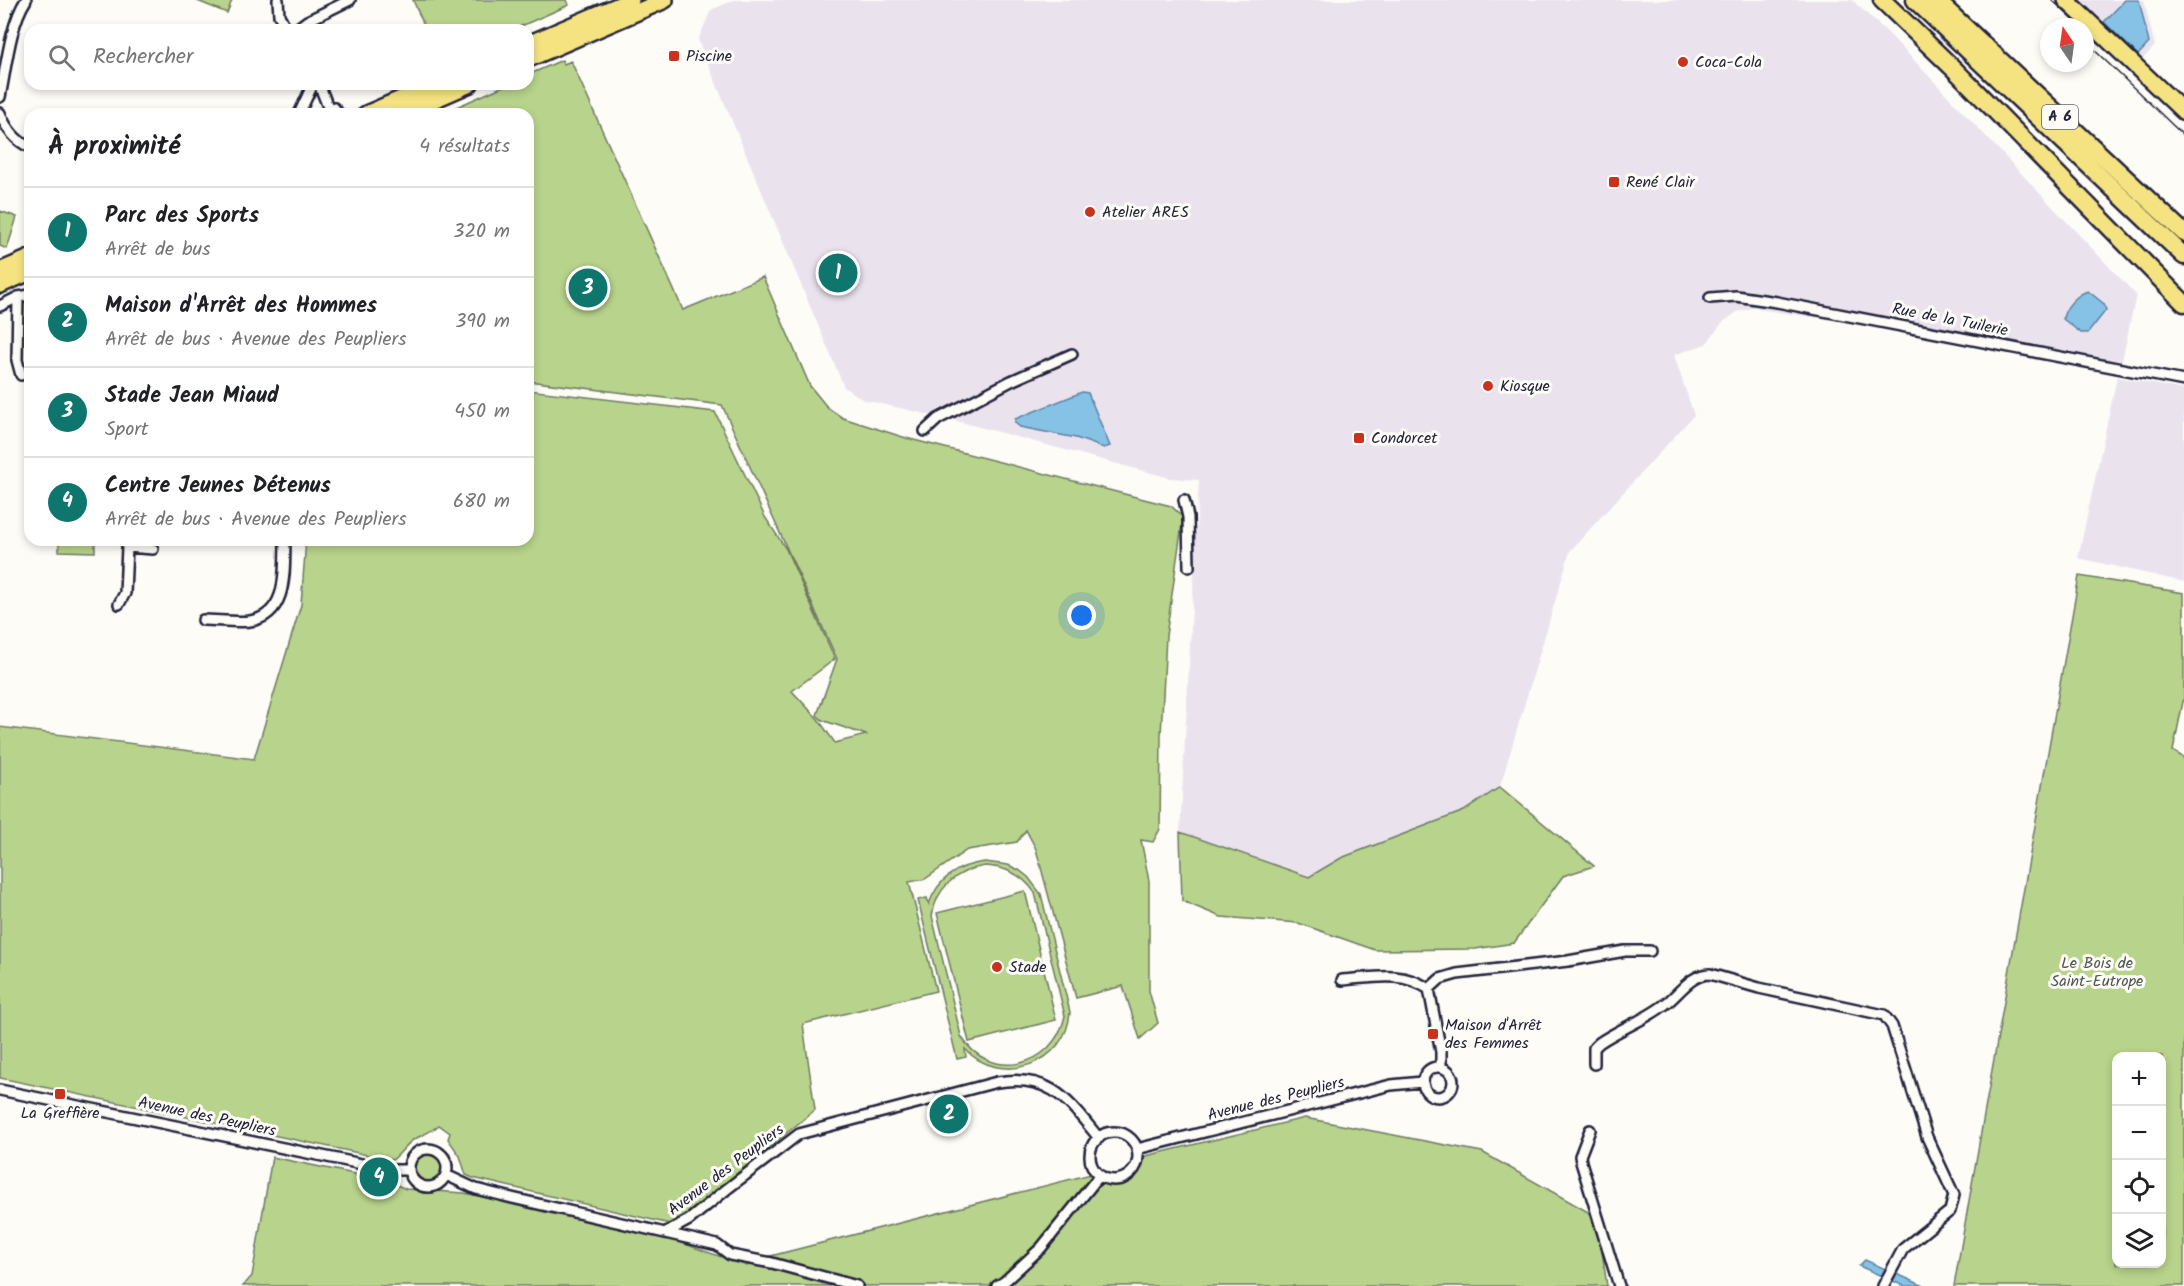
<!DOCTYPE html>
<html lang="fr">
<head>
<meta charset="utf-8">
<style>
  :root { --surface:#fff; --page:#f2f2f2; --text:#202124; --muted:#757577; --line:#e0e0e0; --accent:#0f766e }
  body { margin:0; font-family:Kalam,sans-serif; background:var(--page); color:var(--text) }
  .controls { position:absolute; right:18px; bottom:18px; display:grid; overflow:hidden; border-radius:12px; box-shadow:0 3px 9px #0003 }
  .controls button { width:54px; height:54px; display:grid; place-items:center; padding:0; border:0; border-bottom:2px solid var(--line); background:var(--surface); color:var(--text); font:30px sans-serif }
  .compass { position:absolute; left:2040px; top:18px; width:54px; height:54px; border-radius:50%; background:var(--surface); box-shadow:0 3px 9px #0003; rotate:347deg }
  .you { position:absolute; left:1082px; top:616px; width:21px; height:21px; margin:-15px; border:4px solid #fff; border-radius:50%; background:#1a73e8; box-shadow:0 0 0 9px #1a73e833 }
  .badge { display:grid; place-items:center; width:39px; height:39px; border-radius:50%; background:var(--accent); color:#fff; font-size:20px; font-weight:700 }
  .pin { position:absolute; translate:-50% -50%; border:3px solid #fff; box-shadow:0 2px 6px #0006 }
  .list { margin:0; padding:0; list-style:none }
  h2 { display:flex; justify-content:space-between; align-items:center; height:78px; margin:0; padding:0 24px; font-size:26px }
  h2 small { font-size:20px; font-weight:400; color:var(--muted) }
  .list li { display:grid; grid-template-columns:39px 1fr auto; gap:18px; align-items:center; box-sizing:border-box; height:90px; padding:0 24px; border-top:2px solid var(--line) }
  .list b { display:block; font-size:22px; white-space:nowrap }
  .list p { margin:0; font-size:20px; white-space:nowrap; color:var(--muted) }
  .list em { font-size:20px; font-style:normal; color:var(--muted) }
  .icon { flex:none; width:33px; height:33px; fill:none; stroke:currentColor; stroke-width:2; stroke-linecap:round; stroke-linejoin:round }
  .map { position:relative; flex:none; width:2184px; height:1286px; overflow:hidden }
  .search { position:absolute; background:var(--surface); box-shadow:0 3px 9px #0003; left:24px; top:24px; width:510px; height:66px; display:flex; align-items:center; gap:15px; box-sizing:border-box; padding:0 21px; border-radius:18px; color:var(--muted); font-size:22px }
  .panel { position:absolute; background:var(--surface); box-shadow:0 3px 9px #0003; left:24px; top:108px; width:510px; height:438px; border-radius:18px }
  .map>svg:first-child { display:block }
  .built { fill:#eae3ee }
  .green { fill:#b8d38b; stroke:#6d7a63; stroke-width:1.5; fill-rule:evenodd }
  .water { fill:#85c2e5; stroke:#5d82a1; stroke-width:1.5 }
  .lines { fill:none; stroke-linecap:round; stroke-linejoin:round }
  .street-casing { stroke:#22223b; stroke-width:14 }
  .primary-casing { stroke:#22223b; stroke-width:20 }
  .highway-casing { stroke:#22223b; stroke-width:21 }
  .street { stroke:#fdfcf7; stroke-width:9 }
  .primary { stroke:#f5e382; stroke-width:15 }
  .highway { stroke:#f5e382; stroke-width:16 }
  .tram { stroke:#22223b; stroke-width:1.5 }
  .poi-dot { fill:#c8321e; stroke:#fdfcf7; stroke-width:2 }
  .labels { text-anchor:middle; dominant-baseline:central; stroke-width:6; stroke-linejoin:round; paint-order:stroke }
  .shield { fill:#fdfcf7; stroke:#646373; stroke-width:1.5 }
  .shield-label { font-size:15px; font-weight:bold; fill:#22223b }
  .poi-label { font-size:16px; fill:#22223b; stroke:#fdfcf7; text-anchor:start }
  .street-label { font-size:16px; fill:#22223b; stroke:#fdfcf7 }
  .park-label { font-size:16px; fill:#4f5753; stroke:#fdfcf7 }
</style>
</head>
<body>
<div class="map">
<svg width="2184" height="1286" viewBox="0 0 2184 1286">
  <rect width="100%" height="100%" fill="#fdfcf7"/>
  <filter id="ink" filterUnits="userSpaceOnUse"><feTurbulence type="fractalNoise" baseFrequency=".0167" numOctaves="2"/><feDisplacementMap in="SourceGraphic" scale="12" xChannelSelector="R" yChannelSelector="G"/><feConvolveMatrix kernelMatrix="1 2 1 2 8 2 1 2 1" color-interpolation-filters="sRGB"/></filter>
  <g filter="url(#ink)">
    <path class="built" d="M734,0H1852L1889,34L2136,295L2122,361L1764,310L1755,307L1737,312L1722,323L1706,344L1674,355L1694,415L1570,551L1500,787L1464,811L1341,858L1309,877L1188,840L1180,832L1199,480L1170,478L957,421L864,400L844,387L698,40L711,10Z
      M2073,0H2144L2155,46L2139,63Z
      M2117,377L2184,390V582L2078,558Z"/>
    <path class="green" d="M195,0H232L227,13Z
      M413,0H567L569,5L512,30H426Z
      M562,60L564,64L571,61L683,310L763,277L810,386L827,407L843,418L906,438L1171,506L1183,517L1166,636L1161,735L1160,829L1153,842L1141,840L1149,881V991L1158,1023L1140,1039L1123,986L1076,998L1036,849L1026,830L1017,842L967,850L925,879L909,882L936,991L803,1024L815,1110L691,1211L670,1224L473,1178L466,1175L460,1156L448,1139L450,1133L439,1125C431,1132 422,1135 413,1140C405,1145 400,1155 392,1160L0,1078V727L254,759L301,605L306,540H528V390L715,412L765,517L786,549L835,659L792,691L818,719L835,743L866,735L822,720L817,715L837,659L722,405L528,381V114H441L508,84H528V75Z
      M0,211L17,217L7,249L0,246Z
      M59,540H95V552L59,551Z
      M2079,576L2184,593V697L2173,751L2184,758V1286H1954ZM2116,1056H2162V1264H2116Z
      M1500,787L1594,866L1563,876L1514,943L1475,949L1375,950L1298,923L1221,917L1182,901L1180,832L1309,877L1341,858L1464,811Z
      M985,862L1008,865L1019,870L1028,877L1041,894L1070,1012C1067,1065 1000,1087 965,1049L966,1057L957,1059L918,900L927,898L929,904C938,879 958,865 985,862ZM985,866C1006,867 1023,875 1035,893L1065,1016C1054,1068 989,1083 961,1036L932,916C936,888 957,870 985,866Z
      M1025,891L1056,1020L969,1042L937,913Z
      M1305,1118L1482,1152L1597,1217L1607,1286H243L252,1276L272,1157L388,1181L406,1189L464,1193L599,1221L659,1235L747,1266L759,1259L1091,1174L1110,1184L1132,1179L1146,1156Z
      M415 1167a14 14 0 1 1 28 0a14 14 0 1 1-28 0Z"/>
    <path class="water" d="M2125,0H2139L2149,43L2138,55L2104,22Z
      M2088,291L2104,304L2106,310L2088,333H2081L2063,319C2064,308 2077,294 2088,291Z
      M1082,392L1088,393L1110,446L1104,448L1076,438L1020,427L1015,423V419Z
      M1865,1260L1924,1286H1904L1859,1266Z"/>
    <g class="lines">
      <defs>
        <path id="street" d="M278,0L279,15L287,30
          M295,30L307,21L350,0
          M319,84L328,107L326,114
          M0,97C6,68 10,24 26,0
          M328,107L334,108L339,114
          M0,113C5,127 16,142 30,147
          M299,114L313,84
          M18,297L17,360L21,375
          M1710,298L1736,296L1777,302L2184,381
          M0,306L18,297L30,295
          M925,431L938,419L1011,381L1072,354
          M1184,500L1188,517L1189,567
          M119,604L125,593L127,547L153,549
          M203,620C218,620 235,623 250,621C289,615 284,569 285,540
          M1342,980C1374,978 1400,970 1429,989
          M1429,989L1440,979L1457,974L1568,961L1625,951H1650
          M1429,989L1441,1052V1067
          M1594,1064V1048L1599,1043C1621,1028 1648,1019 1668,1002C1681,991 1692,974 1710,974L1759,988L1884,1015L1892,1026L1927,1137L1954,1195L1950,1211L1903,1249L1883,1286
          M1423 1082a15 15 0 1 1 30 0a15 15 0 1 1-30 0Z
          M0,1090L391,1170H409
          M1590,1130L1580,1156L1581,1162L1619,1286
          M1090 1156a24 24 0 1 1 48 0a24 24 0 1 1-48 0Z
          M409 1168a19 19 0 1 1 38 0a19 19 0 1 1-38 0Z
          M1137,1149L1391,1085L1422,1082
          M446,1175L476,1189L512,1198L687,1238L717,1245L730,1255L772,1263L857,1286
          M665,1233L689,1220L727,1189L799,1134L997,1082C1051,1073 1068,1101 1099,1138
          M997,1286L1004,1282L1041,1248L1100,1175"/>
        <path id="primary" d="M2066,0L2184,112
          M528,44L631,0
          M528,59L665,0
          M366,114L436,84
          M401,114L470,84
          M0,271L30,258
          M0,285L30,272"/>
        <path id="highway" d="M1882,0L1956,71L2184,303
          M1915,0L2184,256
          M1936,0L2184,233"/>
      </defs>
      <use href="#street" class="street-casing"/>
      <use href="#primary" class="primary-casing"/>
      <use href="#highway" class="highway-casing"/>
      <use href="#street" class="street"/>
      <use href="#primary" class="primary"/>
      <use href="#highway" class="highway"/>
      <path class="tram" d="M2052,0L2081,27
        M2085,41L2184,136"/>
    </g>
  </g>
  <g class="poi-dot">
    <rect x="668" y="50" width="12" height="12" rx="3"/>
    <circle cx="1683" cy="62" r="6"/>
    <rect x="1608" y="176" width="12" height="12" rx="3"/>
    <circle cx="1090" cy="212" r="6"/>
    <circle cx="1488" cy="386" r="6"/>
    <rect x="1353" y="432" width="12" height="12" rx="3"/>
    <circle cx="997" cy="967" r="6"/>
    <rect x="1427" y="1028" width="12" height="12" rx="3"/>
    <rect x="54" y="1088" width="12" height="12" rx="3"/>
  </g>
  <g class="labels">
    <rect class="shield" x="2042" y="105" width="36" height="24" rx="4.5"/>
    <g class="shield-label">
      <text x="2060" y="117">A 6</text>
    </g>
    <g class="poi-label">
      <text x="686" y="56">Piscine</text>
      <text x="1695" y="62">Coca-Cola</text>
      <text x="1626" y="182">René Clair</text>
      <text x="1102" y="212">Atelier ARES</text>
      <text x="1500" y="386">Kiosque</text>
      <text x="1371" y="438">Condorcet</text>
      <text x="1009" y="967">Stade</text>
      <text x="1445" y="1025">Maison d'Arrêt<tspan x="1445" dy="18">des Femmes</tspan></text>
      <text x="60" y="1113" text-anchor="middle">La Greffière</text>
    </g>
    <g class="street-label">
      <text transform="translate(1950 320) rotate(11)">Rue de la Tuilerie</text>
      <text transform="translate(1276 1099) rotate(-14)">Avenue des Peupliers</text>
      <text transform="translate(207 1117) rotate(12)">Avenue des Peupliers</text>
      <text transform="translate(726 1170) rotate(-37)">Avenue des Peupliers</text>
    </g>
    <g class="park-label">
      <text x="2097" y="963">Le Bois de<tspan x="2097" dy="18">Saint-Eutrope</tspan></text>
    </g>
  </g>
</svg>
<div class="controls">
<button>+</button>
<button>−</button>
<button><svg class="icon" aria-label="locate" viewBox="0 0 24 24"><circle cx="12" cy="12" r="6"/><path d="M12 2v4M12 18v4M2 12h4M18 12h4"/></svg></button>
<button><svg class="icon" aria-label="layers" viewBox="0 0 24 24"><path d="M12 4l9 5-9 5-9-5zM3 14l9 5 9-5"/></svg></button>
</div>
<svg class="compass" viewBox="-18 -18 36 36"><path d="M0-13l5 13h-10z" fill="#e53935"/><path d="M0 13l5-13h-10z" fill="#757577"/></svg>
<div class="you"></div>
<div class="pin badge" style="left:838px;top:273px">1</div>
<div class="pin badge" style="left:949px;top:1114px">2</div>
<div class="pin badge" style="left:588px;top:288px">3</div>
<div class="pin badge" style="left:379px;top:1177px">4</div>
<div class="search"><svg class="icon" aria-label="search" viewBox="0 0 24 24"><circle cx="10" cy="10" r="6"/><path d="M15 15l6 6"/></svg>Rechercher</div>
<section class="panel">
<h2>À proximité<small>4 résultats</small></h2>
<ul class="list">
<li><span class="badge">1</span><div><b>Parc des Sports</b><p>Arrêt de bus</p></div><em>320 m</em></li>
<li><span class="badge">2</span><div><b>Maison d'Arrêt des Hommes</b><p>Arrêt de bus · Avenue des Peupliers</p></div><em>390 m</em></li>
<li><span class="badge">3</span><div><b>Stade Jean Miaud</b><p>Sport</p></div><em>450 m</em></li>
<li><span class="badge">4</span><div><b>Centre Jeunes Détenus</b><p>Arrêt de bus · Avenue des Peupliers</p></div><em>680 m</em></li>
</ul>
</section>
</div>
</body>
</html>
